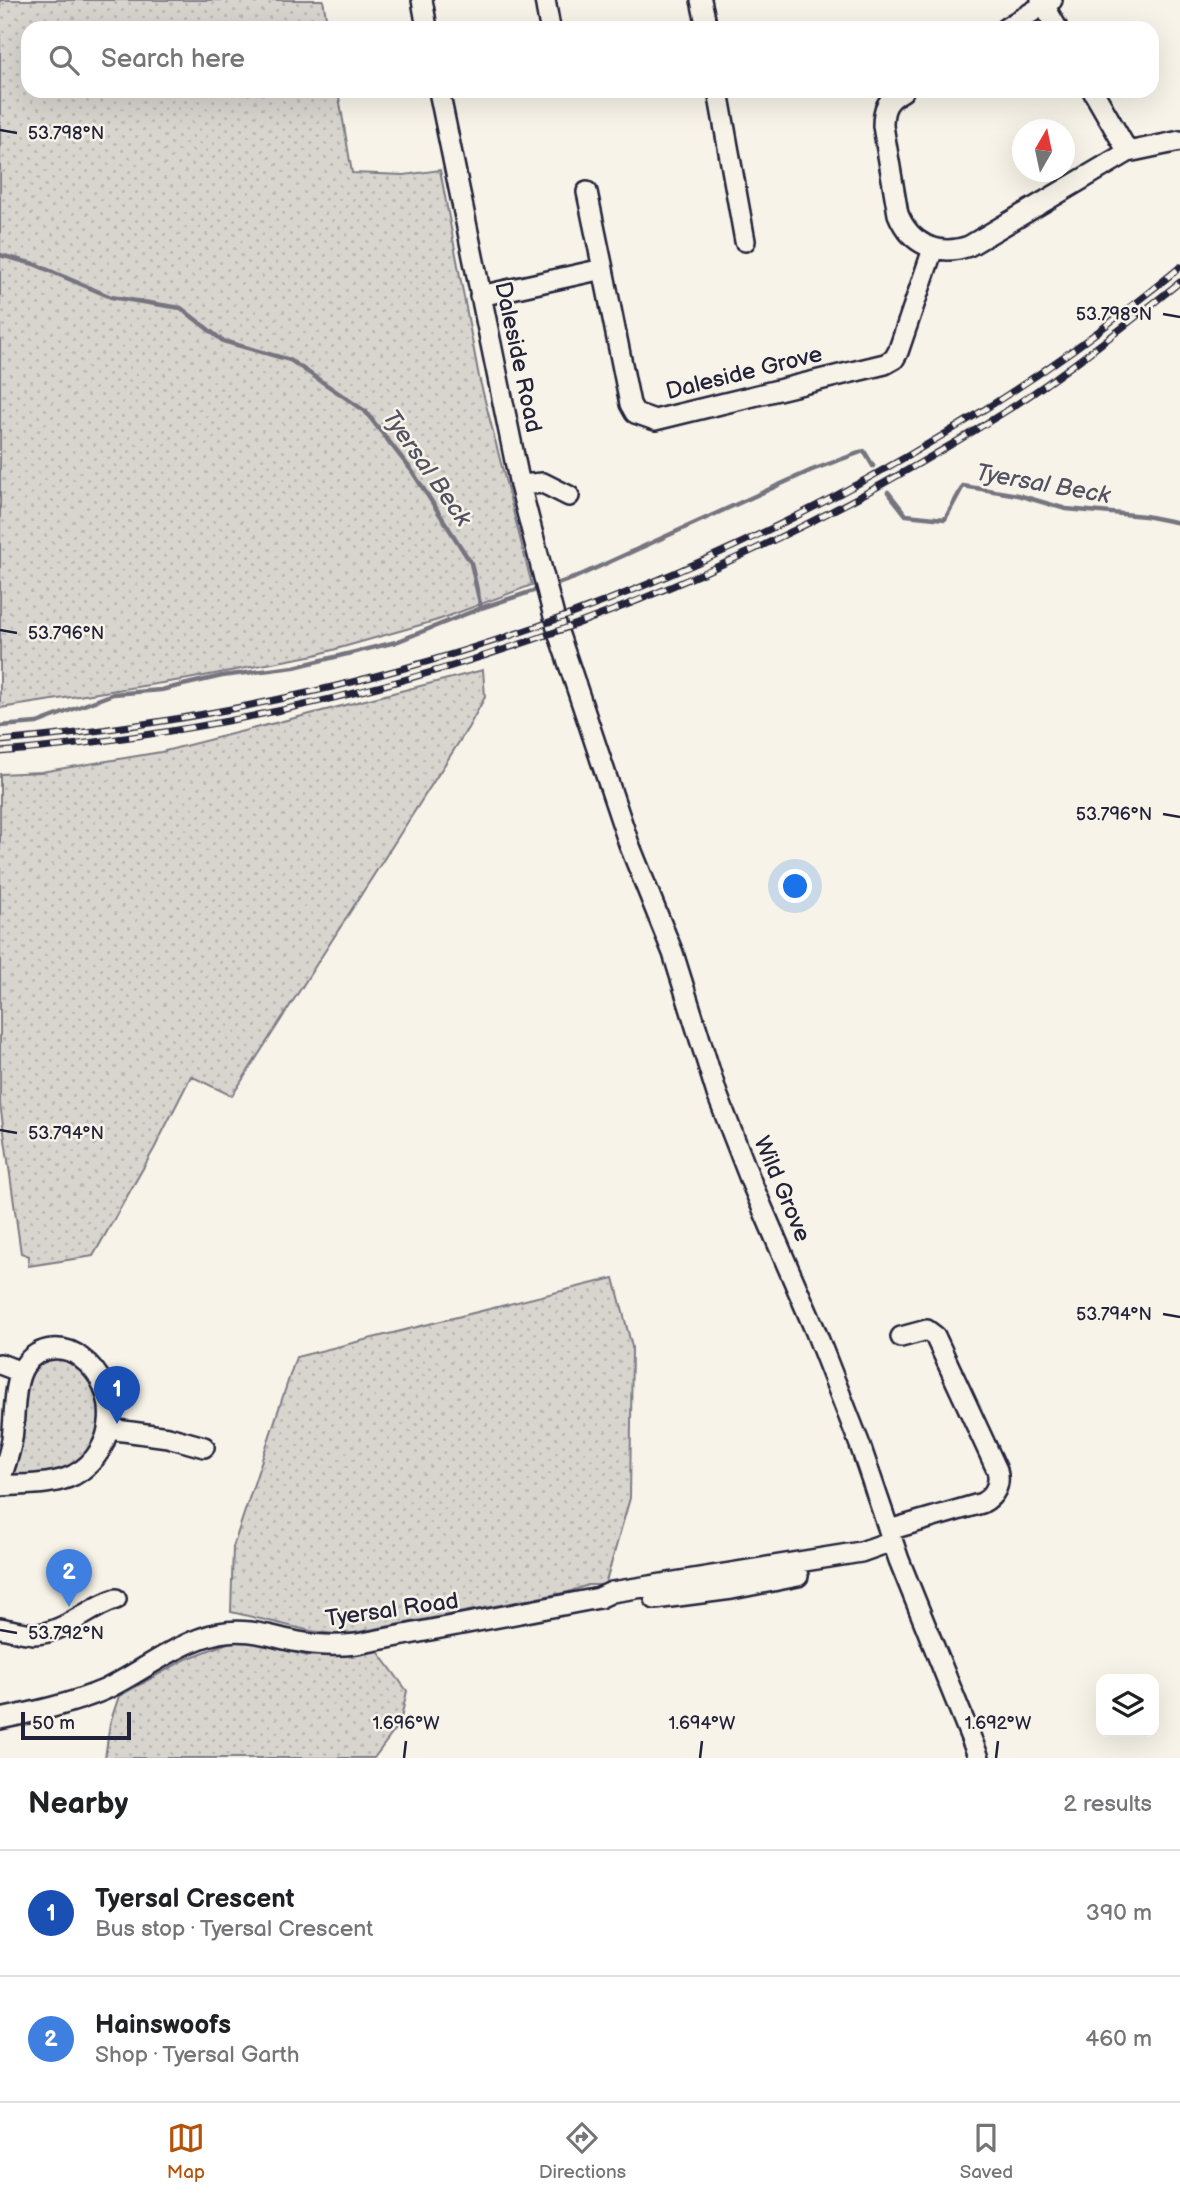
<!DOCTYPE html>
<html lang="en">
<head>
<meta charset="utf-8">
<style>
  :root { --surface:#fff; --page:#f2f2f2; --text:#202124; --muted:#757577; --line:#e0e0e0; --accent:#b45309 }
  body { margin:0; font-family:"Balsamiq Sans",sans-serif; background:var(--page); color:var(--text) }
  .controls { position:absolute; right:21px; bottom:21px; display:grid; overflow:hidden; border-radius:14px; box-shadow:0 7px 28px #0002 }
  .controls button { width:63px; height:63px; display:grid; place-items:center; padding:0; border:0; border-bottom:2px solid var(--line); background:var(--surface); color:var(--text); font:35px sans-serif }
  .compass { position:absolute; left:1012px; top:119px; width:63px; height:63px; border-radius:50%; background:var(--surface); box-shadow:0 7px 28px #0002; rotate:9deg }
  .scale { position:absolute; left:21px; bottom:18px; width:110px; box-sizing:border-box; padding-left:7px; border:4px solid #22223b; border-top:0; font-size:19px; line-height:24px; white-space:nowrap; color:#22223b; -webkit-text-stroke:5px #f7f3e8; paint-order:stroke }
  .you { position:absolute; left:796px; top:887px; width:24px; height:24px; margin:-18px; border:5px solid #fff; border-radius:50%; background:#1a73e8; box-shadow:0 0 0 10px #1a73e833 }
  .badge { display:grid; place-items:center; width:46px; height:46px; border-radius:50%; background:var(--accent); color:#fff; font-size:23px; font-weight:700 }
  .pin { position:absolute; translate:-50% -58px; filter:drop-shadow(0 2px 4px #0008) }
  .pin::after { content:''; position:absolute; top:37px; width:24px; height:21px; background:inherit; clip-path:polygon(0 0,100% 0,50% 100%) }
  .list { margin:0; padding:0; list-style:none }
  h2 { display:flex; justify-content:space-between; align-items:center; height:91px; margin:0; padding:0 28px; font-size:30px }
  h2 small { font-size:23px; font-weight:400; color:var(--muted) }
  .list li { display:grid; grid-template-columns:46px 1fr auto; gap:21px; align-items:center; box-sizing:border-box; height:126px; padding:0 28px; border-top:2px solid var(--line) }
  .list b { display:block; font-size:26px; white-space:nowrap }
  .list p { margin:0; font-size:23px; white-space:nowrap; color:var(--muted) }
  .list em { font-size:23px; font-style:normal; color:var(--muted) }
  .icon { flex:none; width:38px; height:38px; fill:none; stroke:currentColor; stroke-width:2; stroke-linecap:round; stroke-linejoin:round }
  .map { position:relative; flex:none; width:1180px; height:1758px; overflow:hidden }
  .search { position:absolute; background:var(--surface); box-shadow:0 7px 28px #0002; left:21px; right:21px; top:21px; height:77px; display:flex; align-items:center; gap:18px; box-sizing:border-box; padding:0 24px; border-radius:21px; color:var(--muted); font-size:26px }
  .sheet { height:343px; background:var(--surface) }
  nav { display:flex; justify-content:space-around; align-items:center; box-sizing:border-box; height:98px; border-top:2px solid var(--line); background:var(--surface); font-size:19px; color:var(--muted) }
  nav a { display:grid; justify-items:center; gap:4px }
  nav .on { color:var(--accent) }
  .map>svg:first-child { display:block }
  .grass { fill:url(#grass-dots); stroke:#7d7c85; stroke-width:2 }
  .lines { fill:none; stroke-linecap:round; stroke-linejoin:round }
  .stream { stroke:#76747f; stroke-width:4.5 }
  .minor-casing { stroke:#22223b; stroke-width:24 }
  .minor { stroke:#f7f3e8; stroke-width:19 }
  .rail-casing { stroke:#22223b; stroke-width:7 }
  .rail { stroke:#f7f3e8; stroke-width:4.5; stroke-dasharray:13; stroke-linecap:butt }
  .ticks { fill:none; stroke:#22223b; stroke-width:2.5 }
  .labels { text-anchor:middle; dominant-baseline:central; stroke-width:5; stroke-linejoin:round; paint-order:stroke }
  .street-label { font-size:23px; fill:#22223b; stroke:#f7f3e8 }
  .water-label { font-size:24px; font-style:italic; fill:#535263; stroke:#f7f3e8 }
  .ticks-label { font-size:18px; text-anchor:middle; fill:#22223b; stroke:#f7f3e8; stroke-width:5; stroke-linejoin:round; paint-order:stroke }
</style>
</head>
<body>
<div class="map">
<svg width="1180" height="1758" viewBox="0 0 1180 1758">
  <defs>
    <pattern id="grass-dots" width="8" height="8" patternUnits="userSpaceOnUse" patternTransform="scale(1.75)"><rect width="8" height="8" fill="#d8d5cf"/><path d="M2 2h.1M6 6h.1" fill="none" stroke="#b9b7b3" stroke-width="1.8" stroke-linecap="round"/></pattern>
  </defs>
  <rect width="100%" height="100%" fill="#f7f3e8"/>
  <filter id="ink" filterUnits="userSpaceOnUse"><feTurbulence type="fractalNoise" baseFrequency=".0143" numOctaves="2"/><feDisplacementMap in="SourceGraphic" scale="14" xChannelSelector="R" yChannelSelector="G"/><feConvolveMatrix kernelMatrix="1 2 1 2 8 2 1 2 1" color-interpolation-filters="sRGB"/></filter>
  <g filter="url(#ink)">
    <path class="grass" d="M0,0H323L328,28H28V91H338L352,173L404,175L440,170L479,377L532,585L438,620L315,655L188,679L0,708Z
      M483,670L485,697L468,728L232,1096L191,1076L154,1149L93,1256L28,1266L29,1256L21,1253L0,1104V774L41,772L161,752Z
      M614,1278L632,1347L630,1498L605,1585H588L568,1592L343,1635L311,1631L231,1612L233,1547L296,1357Z
      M66,1357L91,1374L104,1417L87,1456L61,1474L17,1477L13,1472L28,1373L45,1358Z
      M257,1641L307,1656L358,1654L377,1650L407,1691L400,1723L374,1758H105L110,1723L119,1696L186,1659L230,1642Z"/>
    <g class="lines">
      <path class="stream" d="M0,255L34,264L111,297L181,308L223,341L290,360L365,411L412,471L471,563L481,608
        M888,492L906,515L945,519L963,486L1018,495L1066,509L1145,516L1180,523
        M551,586L574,578L812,470L864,451L873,466
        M0,726L37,723L113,694L161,690L222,676L294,667L396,642L481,608L542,588"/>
      <defs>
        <path id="minor" d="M422,0L427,28
          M545,0L550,28
          M701,0L707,28
          M1041,0L1057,28
          M1006,28L1052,0
          M439,91L520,485L558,632L629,844L673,953L717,1094L752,1184L815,1330L860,1445L899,1560L979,1758
          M718,91L745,241
          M903,91C887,100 883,108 883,126L898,214C910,244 938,257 969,246L1128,152L1093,91
          M1128,152L1180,141
          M587,192L603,269
          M480,296L603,269L630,404L635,413L655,420L885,364L894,359L898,352L933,249
          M520,485L543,483L569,496
          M0,1364L21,1372
          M109,1429L168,1437L204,1447
          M0,1480C5,1466 10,1453 12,1439C15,1419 13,1381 25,1365C31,1356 41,1350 52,1349C63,1348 73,1351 81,1358C121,1387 119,1451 74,1475C52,1486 24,1484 0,1486
          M889,1530L982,1503C995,1496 1001,1485 997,1470L935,1336L927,1330L901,1337
          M655,1599L732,1589L798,1576
          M0,1628C11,1630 22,1633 34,1634C63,1634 89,1607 116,1599
          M0,1719C34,1712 71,1704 104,1690C142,1672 177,1642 219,1633C247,1627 272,1637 299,1642C319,1646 337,1646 357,1644L599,1598L612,1592L861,1552L892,1541"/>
      </defs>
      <use href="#minor" class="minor-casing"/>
      <use href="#minor" class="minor"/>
      <defs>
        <path id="rail" d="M0,741C338,712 658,608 948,432C1011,394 1072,353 1130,307C1146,294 1164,281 1180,267
          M0,752C365,721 705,603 1014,406C1072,368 1126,325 1180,282"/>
      </defs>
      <use href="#rail" class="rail-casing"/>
      <use href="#rail" class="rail"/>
    </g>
  </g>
  <path class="ticks" d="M0,130L17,133M1163,314L1180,317M0,630L17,633M1163,814L1180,817M0,1130L17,1133M1163,1314L1180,1317M0,1630L17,1633M404,1758L406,1741M700,1758L702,1741M996,1758L998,1741"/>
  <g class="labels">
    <g class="street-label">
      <text transform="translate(518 357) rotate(78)">Daleside Road</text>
      <text transform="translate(744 373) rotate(-14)">Daleside Grove</text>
      <text transform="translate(782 1189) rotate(67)">Wild Grove</text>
      <text transform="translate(392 1610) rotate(-8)">Tyersal Road</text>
    </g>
    <g class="water-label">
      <text transform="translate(427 468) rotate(55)">Tyersal Beck</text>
      <text transform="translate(1043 484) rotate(10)">Tyersal Beck</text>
    </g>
  </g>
  <g class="ticks-label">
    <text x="66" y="139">53.798°N</text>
    <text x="1114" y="320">53.798°N</text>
    <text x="66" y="639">53.796°N</text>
    <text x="1114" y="820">53.796°N</text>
    <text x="66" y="1139">53.794°N</text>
    <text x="1114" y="1320">53.794°N</text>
    <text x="66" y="1639">53.792°N</text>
    <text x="406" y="1729">1.696°W</text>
    <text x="702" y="1729">1.694°W</text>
    <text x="998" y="1729">1.692°W</text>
  </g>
</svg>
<div class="controls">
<button><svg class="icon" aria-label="layers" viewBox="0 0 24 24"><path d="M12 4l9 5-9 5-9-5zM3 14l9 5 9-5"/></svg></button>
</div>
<svg class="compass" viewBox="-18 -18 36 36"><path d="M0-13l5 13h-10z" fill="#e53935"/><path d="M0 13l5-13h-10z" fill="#757577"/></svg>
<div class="scale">50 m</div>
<div class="you"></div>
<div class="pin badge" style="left:117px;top:1424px;background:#1a4fb4">1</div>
<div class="pin badge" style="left:69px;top:1607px;background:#3f7fe0">2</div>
<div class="search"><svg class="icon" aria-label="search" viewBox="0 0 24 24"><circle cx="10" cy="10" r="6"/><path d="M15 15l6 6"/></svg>Search here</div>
</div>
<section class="sheet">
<h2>Nearby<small>2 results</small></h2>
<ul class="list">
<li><span class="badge" style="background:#1a4fb4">1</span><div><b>Tyersal Crescent</b><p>Bus stop · Tyersal Crescent</p></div><em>390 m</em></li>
<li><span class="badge" style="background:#3f7fe0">2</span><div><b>Hainswoofs</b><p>Shop · Tyersal Garth</p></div><em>460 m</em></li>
</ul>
</section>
<nav>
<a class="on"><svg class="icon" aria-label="map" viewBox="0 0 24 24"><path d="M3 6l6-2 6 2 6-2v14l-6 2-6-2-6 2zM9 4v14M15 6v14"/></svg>Map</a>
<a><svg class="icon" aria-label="directions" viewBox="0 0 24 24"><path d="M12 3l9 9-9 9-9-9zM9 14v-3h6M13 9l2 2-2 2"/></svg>Directions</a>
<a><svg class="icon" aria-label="saved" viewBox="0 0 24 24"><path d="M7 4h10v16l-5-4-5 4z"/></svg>Saved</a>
</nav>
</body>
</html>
